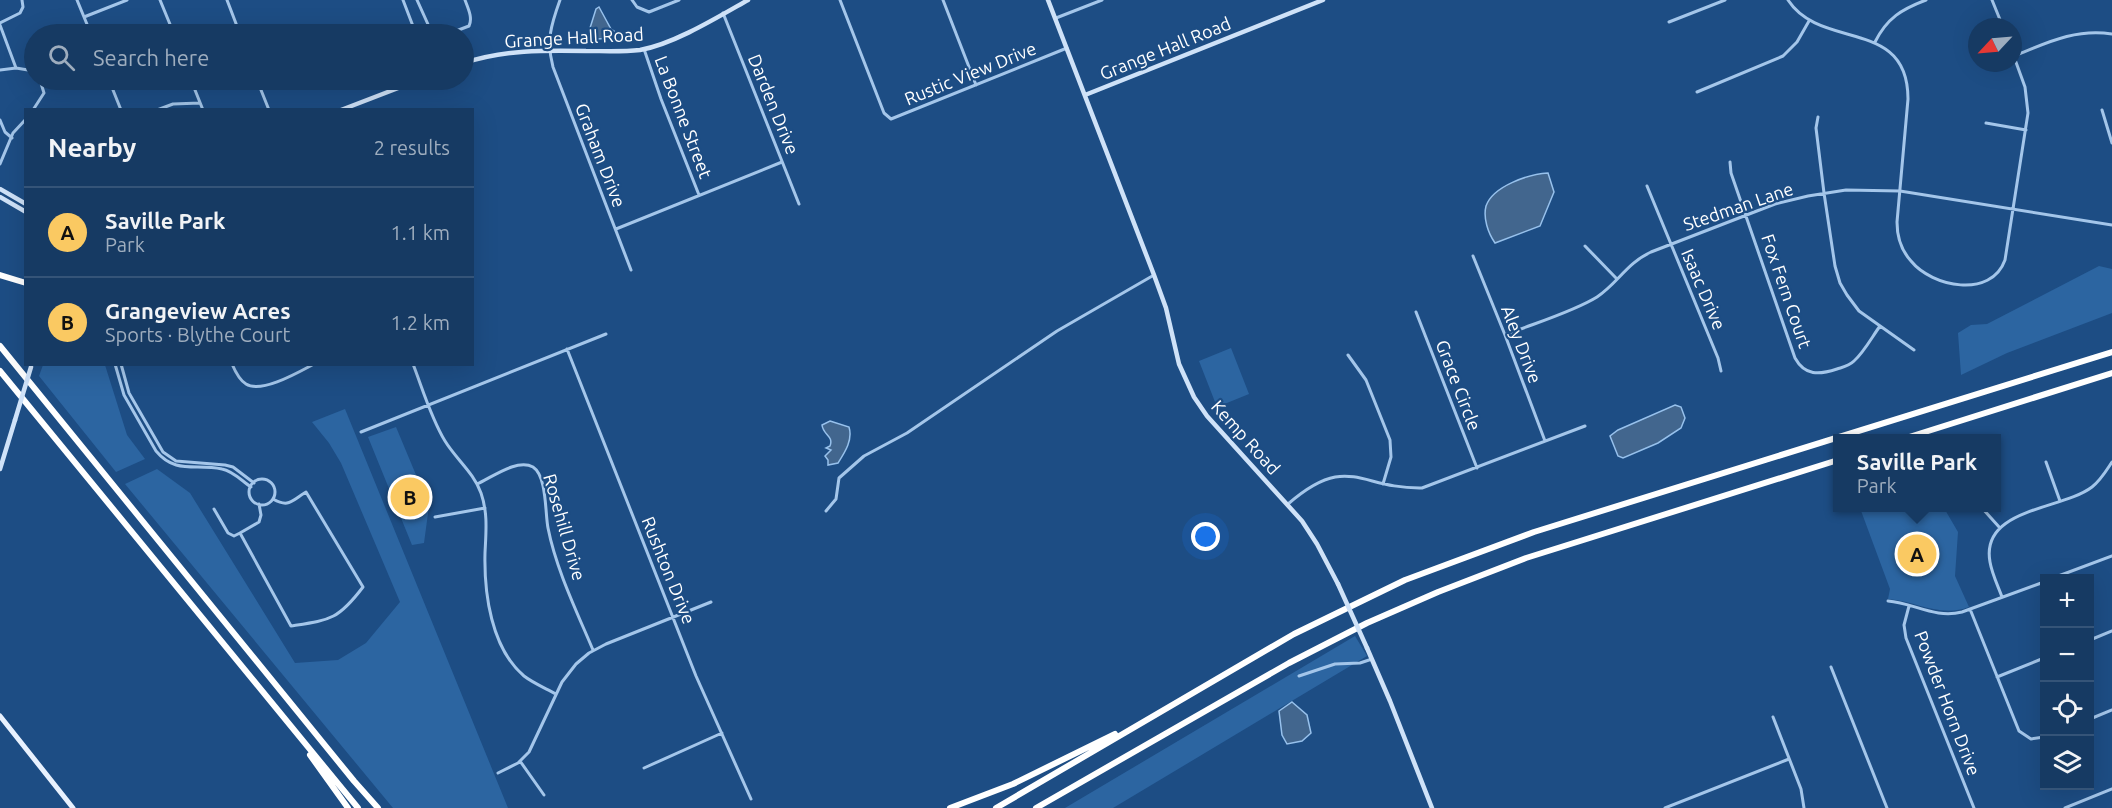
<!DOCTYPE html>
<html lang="en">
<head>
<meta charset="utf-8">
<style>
  :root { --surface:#163a63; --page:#1f4169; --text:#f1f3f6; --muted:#9eadbe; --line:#355478; --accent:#fac962 }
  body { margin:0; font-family:Ubuntu,sans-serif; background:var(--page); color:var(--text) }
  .controls { position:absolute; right:18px; bottom:18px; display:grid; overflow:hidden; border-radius:0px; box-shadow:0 6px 24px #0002 }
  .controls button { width:54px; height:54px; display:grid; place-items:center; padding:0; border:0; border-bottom:2px solid var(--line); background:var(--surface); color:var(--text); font:30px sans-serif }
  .compass { position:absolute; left:1968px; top:18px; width:54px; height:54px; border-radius:50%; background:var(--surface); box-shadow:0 6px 24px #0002; rotate:244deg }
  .you { position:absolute; left:1206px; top:537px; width:21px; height:21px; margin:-15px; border:4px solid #fff; border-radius:50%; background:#1a73e8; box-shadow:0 0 0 9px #1a73e833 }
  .badge { display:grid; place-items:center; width:39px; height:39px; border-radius:50%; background:var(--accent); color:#111; font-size:20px; font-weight:700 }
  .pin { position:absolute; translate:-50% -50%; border:3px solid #fff; box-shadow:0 2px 6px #0006 }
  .popup { position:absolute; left:1833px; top:434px; width:168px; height:78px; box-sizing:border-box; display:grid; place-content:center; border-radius:0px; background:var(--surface); filter:drop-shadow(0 2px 4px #0005); font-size:20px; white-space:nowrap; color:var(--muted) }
  .popup b { font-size:22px; color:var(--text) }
  .popup::after { content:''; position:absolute; left:50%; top:100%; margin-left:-12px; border:12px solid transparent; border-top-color:var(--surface) }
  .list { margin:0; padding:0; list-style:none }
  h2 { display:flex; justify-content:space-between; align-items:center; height:78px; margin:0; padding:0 24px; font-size:26px }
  h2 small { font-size:20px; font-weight:400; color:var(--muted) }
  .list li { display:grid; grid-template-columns:39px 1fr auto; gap:18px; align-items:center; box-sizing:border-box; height:90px; padding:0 24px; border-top:2px solid var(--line) }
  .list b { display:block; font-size:22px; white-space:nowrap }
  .list p { margin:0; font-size:20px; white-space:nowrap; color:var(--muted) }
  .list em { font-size:20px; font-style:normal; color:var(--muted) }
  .icon { flex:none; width:33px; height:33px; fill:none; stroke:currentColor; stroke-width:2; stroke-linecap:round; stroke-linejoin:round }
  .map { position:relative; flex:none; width:2112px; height:808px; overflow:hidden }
  .search { position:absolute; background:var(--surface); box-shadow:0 6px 24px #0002; left:24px; top:24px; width:450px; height:66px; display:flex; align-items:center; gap:15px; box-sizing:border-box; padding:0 21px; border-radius:33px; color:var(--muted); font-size:22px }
  .panel { position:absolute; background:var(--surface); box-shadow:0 6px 24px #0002; left:24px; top:108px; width:450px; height:258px; border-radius:0px }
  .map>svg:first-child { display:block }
  .green { fill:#2c65a1 }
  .water { fill:#42668e; stroke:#97c1ec; stroke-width:1.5 }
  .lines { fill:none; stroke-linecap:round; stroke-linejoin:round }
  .minor { stroke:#a4c6ea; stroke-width:3 }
  .secondary { stroke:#cfe2f8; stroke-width:4.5 }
  .primary { stroke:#e8f1fe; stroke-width:5 }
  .motorway { stroke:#fff; stroke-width:6 }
  .secondary-bridge { stroke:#cfe2f8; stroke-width:4.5 }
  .labels { text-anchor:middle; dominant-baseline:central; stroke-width:4.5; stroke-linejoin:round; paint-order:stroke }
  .street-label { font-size:18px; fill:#fff; stroke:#1d4d84 }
</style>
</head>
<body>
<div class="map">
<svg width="2112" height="808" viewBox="0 0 2112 808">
  <rect width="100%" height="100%" fill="#1d4d84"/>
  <path class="green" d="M2099,266L2112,269V313L2007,353L1961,375L1958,333L1971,325L1987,324Z
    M1231,348L1249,394L1217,407L1199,361Z
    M43,365H105L127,435L145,459L116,472L39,376Z
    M345,409L508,808H393L125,484L157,469L190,493L295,663L338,660L366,643L400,602L341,463L329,443L312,422Z
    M396,427L429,506L424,543L412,545L368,437Z
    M1860,508H1944L1958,532L1955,576L1969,607C1940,618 1916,601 1888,599L1890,589Z
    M1355,636L1367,656L1113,808H1065Z"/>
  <path class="water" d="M599,7L611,29L617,33L614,38L596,39L591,37L590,28L596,9Z
    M1548,173L1554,192L1540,226L1495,243C1488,233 1483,218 1486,206C1493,186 1529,174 1548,173Z
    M1675,405L1681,407L1685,418L1681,428L1658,443L1623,458L1618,456L1610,436L1618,430Z
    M830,421L849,427C853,440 845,452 838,463L828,465V460L825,456L831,450L826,448L830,446C834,436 823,435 822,425Z
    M1292,702L1307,715L1311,733L1302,741L1287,744L1282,735L1279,711Z"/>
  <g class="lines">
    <path class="minor" d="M77,0L91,34
      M160,0L174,34
      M227,0L240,34
      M403,0L416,34
      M417,0L431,31L434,34
      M560,0C551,25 546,41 553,67L631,270
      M632,0L637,7L649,12L679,0
      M840,0L884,113L891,119L1067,48
      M943,0L976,85
      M1788,0C1821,51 1908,17 1908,99L1897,222C1897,237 1901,250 1911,261C1932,287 1991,299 2005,260L2028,113L2025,87L2013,54
      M1992,0L2003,27
      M723,13L799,204
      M84,17L127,0
      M1056,18L1102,0
      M1669,22L1725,0
      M0,23L20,13L23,7L22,0
      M0,25L16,68
      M161,34L172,30
      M448,34L469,26C473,18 468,8 465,0
      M1875,42C1887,18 1902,9 1926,0
      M644,49L661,99L699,195
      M2014,56C2046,43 2076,28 2112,34
      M0,70L16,68L34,71
      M109,80L121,110
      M191,80L203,110
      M257,80L269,110
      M1697,92L1783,56L1797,42L1809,21
      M33,110L44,93L40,80
      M157,110L173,104L200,103
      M2102,110L2112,143
      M1818,117L1816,128L1824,193L1835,266L1840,283L1847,295L1859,311L1914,350
      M0,120L5,132L12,138
      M1986,123L2026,130
      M1730,162L1731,173L1795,358C1805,376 1819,375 1837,369C1843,367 1849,366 1854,361C1864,352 1872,337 1880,326
      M0,164L13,133L26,119
      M1647,186L1718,358L1721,371
      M616,229L782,162
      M1585,246L1616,278
      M1473,256L1505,335L1545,441
      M1416,312L1477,468
      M1505,335C1532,324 1573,312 1597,297C1617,284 1627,263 1651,252L1775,204L1808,196L1846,190L1900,191L2112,225
      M567,349L696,676L751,799
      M1348,355L1366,380L1390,440L1391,457L1383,484
      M115,364L124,395L156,451C176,475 196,463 222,469C233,471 242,481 251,487
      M121,364L129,393L163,452L176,461L225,465L233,467L254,483
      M232,364C235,371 239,380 246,384C261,394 299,372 314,364
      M413,364C423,390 431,418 445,441C456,459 474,473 481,493C488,513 486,532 485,553C484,593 491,648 524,676C533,683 545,688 556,694
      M361,432L606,334
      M2046,462L2060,501
      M249 492a13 13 0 1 1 26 0a13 13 0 1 1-26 0Z
      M477,484C491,478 517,458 533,467C547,476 545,513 548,528C556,569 577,612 593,650
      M259,504L261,515L259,522L240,533L291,626C330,620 338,620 363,587L306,492C291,501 289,508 273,499
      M1288,504C1348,452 1359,489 1422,488L1585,426
      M1982,508L2000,528
      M214,509L228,533L234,536L240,533
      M826,511L836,499L839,478L864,456L907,433L1057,331L1154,275
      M435,517L485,508
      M2053,578L2112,556
      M2002,597C1998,586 1992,574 1990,562C1980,508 2062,510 2092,487C2101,480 2106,471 2112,462
      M1888,601C1914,603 1935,619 1962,612L2044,582
      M1909,606L1904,625L1906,638L1974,808
      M1970,609L2019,731L2031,739L2044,737
      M2090,640L2112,631
      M1831,667L1887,808
      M1299,676L1335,664L1360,663L1372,659
      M1997,677L2044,658
      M1773,717L1801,789L1804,808
      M2090,719L2112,710
      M520,761L544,795
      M644,768L722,733
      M498,773L518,763L529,752L562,682L576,664L589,653L606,644L711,602
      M1665,808L1789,759
      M2065,808L2112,789"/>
    <path class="secondary" d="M1048,0L1154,275L1166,308L1179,364L1194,397L1207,416L1302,521L1317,544L1338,584
      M464,63C504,50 543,50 586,51C604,51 622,52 640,50C674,44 718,17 748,0
      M1085,95L1323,0
      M341,110L419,80
      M0,189L26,204
      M0,197L26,212
      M0,469L15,420
      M1367,648L1390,701L1432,808"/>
    <path class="primary" d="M0,716L73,808"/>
    <path class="motorway" d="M0,275L26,283
      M0,346L354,781L378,808
      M0,371L358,808
      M1906,438L2112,373
      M310,755L348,808
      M950,808L1013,784L1115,734
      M996,808L1294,634L1405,580L1534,532L2112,352
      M1036,808L1289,663L1367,623L1438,592L1526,558L1838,460"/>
    <path class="secondary-bridge" d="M15,420L31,367
      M1338,584L1367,648"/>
  </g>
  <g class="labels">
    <g class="street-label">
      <text transform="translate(574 37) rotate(-3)">Grange Hall Road</text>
      <text transform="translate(1165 48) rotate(-22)">Grange Hall Road</text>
      <text transform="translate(970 73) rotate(-22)">Rustic View Drive</text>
      <text transform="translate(774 104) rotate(68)">Darden Drive</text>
      <text transform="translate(684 117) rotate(69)">La Bonne Street</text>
      <text transform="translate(601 155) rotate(69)">Graham Drive</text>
      <text transform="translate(1738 206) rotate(-19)">Stedman Lane</text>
      <text transform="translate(1704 289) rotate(67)">Isaac Drive</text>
      <text transform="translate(1787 291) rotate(71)">Fox Fern Court</text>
      <text transform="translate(1522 344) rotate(69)">Aley Drive</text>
      <text transform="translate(1459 385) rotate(69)">Grace Circle</text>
      <text transform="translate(1246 437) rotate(48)">Kemp Road</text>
      <text transform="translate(565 527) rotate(74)">Rosehill Drive</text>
      <text transform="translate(669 570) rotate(68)">Rushton Drive</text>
      <text transform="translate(1948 703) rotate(69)">Powder Horn Drive</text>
    </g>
  </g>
</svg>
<div class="controls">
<button>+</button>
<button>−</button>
<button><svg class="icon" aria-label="locate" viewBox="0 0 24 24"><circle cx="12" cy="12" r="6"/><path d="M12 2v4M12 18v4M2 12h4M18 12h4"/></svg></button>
<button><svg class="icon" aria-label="layers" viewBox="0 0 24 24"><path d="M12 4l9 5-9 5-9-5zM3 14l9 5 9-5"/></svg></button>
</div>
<svg class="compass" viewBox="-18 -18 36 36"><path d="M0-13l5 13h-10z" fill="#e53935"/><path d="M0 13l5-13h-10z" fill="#9eadbe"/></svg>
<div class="you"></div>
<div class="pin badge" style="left:1917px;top:554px">A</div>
<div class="popup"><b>Saville Park</b>Park</div>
<div class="pin badge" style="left:410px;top:497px">B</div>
<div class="search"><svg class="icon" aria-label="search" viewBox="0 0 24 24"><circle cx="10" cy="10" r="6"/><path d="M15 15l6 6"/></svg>Search here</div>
<section class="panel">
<h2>Nearby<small>2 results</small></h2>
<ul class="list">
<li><span class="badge">A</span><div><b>Saville Park</b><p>Park</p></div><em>1.1 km</em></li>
<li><span class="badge">B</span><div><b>Grangeview Acres</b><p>Sports · Blythe Court</p></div><em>1.2 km</em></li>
</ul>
</section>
</div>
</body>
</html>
